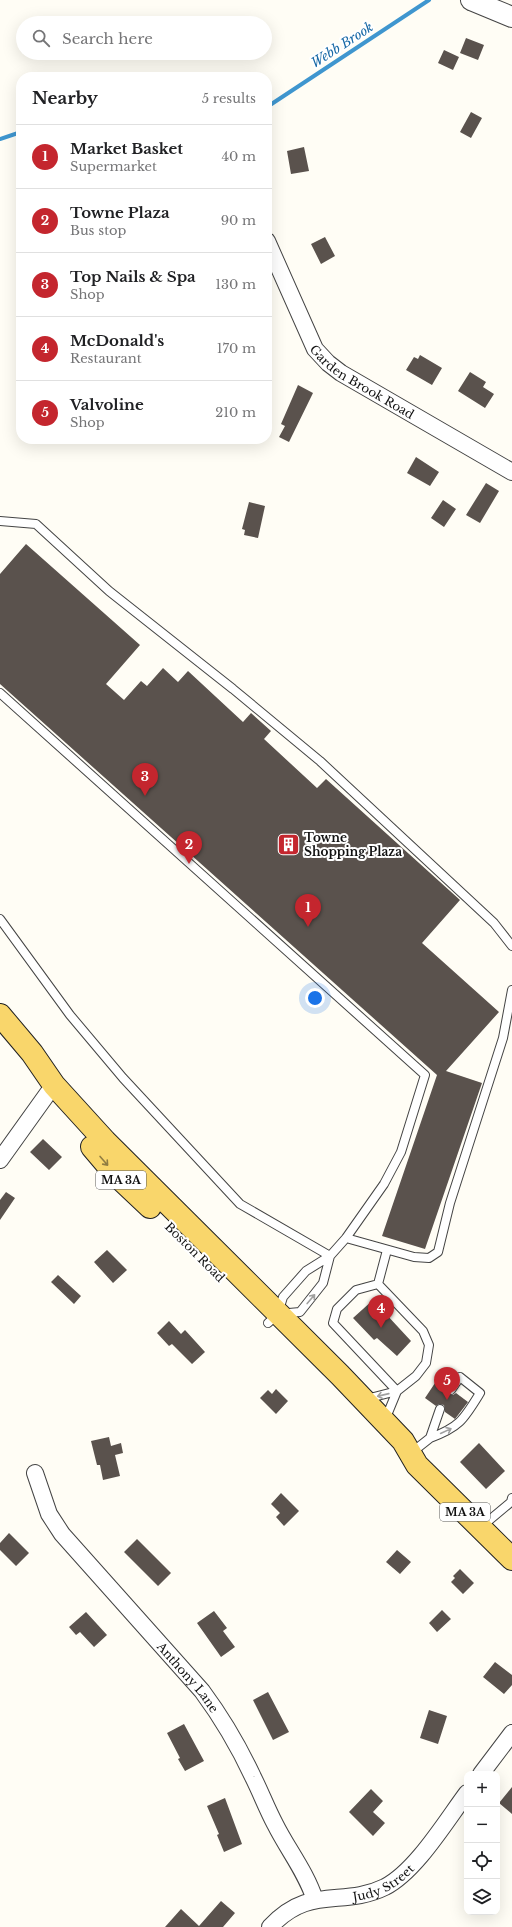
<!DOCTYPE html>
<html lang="en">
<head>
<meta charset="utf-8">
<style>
  :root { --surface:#fff; --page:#f2f2f2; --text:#202124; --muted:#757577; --line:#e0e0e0; --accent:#c4262e }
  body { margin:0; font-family:"Libre Baskerville",serif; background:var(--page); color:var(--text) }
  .controls { position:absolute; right:12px; bottom:12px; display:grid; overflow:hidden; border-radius:8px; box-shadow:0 4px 16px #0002 }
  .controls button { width:36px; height:36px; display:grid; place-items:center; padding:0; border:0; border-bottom:1px solid var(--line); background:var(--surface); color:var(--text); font:20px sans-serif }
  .you { position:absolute; left:315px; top:998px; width:14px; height:14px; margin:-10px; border:3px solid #fff; border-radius:50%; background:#1a73e8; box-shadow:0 0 0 6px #1a73e833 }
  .badge { display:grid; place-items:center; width:26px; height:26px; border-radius:50%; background:var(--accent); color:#fff; font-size:13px; font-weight:700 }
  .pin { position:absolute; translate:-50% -33px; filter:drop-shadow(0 1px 2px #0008) }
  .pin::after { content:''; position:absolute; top:21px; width:14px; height:12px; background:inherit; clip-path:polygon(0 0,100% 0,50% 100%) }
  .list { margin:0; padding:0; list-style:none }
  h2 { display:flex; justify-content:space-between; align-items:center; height:52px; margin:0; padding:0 16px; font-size:17px }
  h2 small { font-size:13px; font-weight:400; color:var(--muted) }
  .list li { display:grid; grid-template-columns:26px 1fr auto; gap:12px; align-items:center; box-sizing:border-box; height:64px; padding:0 16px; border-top:1px solid var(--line) }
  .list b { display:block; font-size:15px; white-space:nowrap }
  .list p { margin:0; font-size:13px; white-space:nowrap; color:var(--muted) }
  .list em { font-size:13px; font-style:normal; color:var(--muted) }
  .icon { flex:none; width:22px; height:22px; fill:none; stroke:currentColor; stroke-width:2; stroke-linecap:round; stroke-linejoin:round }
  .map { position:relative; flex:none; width:512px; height:1927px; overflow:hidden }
  .search { position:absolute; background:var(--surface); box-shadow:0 4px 16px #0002; left:16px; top:16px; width:256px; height:44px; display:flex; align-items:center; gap:10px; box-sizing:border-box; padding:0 14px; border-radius:22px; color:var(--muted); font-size:15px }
  .panel { position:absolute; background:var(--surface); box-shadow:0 4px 16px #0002; left:16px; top:72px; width:256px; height:372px; border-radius:16px }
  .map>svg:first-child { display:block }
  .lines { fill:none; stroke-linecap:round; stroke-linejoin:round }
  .stream { stroke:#3f96cf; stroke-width:4 }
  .building { fill:#5a524d }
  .service-casing { stroke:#444; stroke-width:10 }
  .minor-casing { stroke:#444; stroke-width:18 }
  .tertiary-casing { stroke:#444; stroke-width:22 }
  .primary-casing { stroke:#222; stroke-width:24 }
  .service { stroke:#fff; stroke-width:8 }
  .minor { stroke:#fff; stroke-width:16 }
  .tertiary { stroke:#fff; stroke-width:20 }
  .primary { stroke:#f9d66b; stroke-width:22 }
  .oneway { stroke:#917d42 }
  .oneway2 { stroke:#a0a0a0 }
  .labels { text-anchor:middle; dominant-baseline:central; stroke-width:4; stroke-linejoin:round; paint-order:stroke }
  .shield { fill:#fff; stroke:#585858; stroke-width:1 }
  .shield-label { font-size:11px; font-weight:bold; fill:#111 }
  .street-label { font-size:12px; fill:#111; stroke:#fff }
  .poi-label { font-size:12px; font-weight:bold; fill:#111; stroke:#fff; text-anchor:start }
  .water-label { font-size:13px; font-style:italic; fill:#1768a6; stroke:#fff }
</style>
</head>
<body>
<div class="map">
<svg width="512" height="1927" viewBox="0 0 512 1927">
  <rect width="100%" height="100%" fill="#fffdf5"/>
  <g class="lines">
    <path class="stream" d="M267,107L429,0
      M0,139L21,132"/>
  </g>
  <path class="building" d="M466,38L484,45L478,60L460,53Z
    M444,50L459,57L453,70L438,63Z
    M471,112L482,118L471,138L460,132Z
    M304,147L309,171L291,174L287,151Z
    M325,237L335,256L321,264L311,244Z
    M420,355L442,368L432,385L406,370L414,357L418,359Z
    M470,372L486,382L483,387L494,394L485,408L458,391Z
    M298,385L313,393L289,442L279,437L285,426L281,424Z
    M416,457L439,472L430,486L407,473Z
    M486,483L499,491L480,523L466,515Z
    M443,500L456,509L444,527L431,518Z
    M249,502L265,506L258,538L244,535L245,530L242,529Z
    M26,544L140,645L106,684L124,700L141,681L147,686L163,668L178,682L188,671L243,722L251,713L271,731L264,739L317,788L326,779L460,900L422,943L499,1012L446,1071L482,1083L425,1249L382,1236L437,1075L0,684V574Z
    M43,1139L62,1157L49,1170L30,1152Z
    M6,1192L15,1198L0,1220V1200Z
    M107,1250L127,1270L113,1283L94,1262Z
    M58,1275L81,1296L74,1304L51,1282Z
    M373,1300L411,1341L397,1356L377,1338L374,1340L353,1318Z
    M169,1321L181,1334L185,1330L205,1352L192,1364L172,1344L169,1346L157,1333Z
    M437,1380L447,1387L446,1392L448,1395H453L456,1393L468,1402L455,1419L445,1412L444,1405L439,1404L436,1406L425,1398Z
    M276,1389L288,1401L276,1414L260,1398L268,1390L272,1394Z
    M109,1437L111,1446L121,1443L123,1453L115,1455L120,1476L103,1480L100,1465H97L91,1441Z
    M479,1443L505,1471L486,1489L460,1462Z
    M281,1493L299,1511L284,1526L276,1517L280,1513L271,1504Z
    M9,1533L29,1553L16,1566L0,1550V1543Z
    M137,1539L171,1573L158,1586L124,1552Z
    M397,1550L411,1562L400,1574L386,1562Z
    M460,1569L474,1583L463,1594L451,1582L455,1578L453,1576Z
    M442,1610L451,1619L437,1632L429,1623Z
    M214,1611L227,1628L223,1631L235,1647L221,1657L197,1623Z
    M86,1612L107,1635L94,1647L80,1632L76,1635L69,1627Z
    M495,1662L512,1675V1685L504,1694L483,1677Z
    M268,1692L289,1732L273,1740L253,1700Z
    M429,1710L447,1716L438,1744L420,1738Z
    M184,1724L204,1761L185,1771L178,1759L180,1758L167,1733Z
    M512,1787V1814L499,1803Z
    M371,1789L383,1801L373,1812L385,1823L373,1836L349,1812Z
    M225,1798L242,1844L224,1852L217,1835L219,1834L207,1806Z
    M221,1901L235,1913L223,1927H165L181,1909L199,1926Z"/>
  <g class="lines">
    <defs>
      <path id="service" d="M0,521L36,524L109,591L233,689L320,761L494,923L512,946
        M0,693L425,1075L401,1152L384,1184L346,1238L330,1256L306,1271L283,1297L279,1310
        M0,919L70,1015L123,1078L240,1204L330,1256
        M346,1238L414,1257L429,1258L438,1252L450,1203L503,1038L512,990
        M378,1284L423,1331L429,1345L426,1363L416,1376L397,1391L333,1323L337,1309L356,1290Z
        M378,1284L387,1250
        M268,1323L278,1314L300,1312L323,1283L330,1256
        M366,1399L397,1391L385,1420
        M440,1409L430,1438C460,1427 464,1419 480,1393L460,1377L451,1390
        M411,1453L430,1438
        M481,1527L511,1502L512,1498"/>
      <g id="minor">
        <path id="s1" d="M267,241L315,349L328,363L341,373L512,472"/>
        <path d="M0,1160L48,1093"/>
        <path id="s2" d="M35,1473L49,1514L62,1534L202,1691C222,1718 239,1747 253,1777C261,1793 267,1809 275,1824C288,1850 306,1872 315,1900"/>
        <path d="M481,1774L512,1733"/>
        <path id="s3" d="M270,1927C310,1884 342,1908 385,1887C416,1871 446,1821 467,1793"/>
      </g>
      <path id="tertiary" d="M471,0L512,17"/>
      <path id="primary" d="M0,1015L32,1053L54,1085L105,1141L340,1375L403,1441L417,1465L512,1559
        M92,1147L114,1173L150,1207"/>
    </defs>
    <use href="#service" class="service-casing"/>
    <use href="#minor" class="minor-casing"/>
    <use href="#tertiary" class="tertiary-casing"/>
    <use href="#primary" class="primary-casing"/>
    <use href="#service" class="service"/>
    <use href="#minor" class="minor"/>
    <use href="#tertiary" class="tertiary"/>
    <use href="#primary" class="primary"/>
  </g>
  <defs><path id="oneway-shaft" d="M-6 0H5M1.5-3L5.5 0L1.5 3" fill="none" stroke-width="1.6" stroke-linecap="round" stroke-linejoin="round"/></defs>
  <use class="oneway" href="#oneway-shaft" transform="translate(104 1161) rotate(49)"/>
  <g class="oneway2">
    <use href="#oneway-shaft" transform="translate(311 1299) rotate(-50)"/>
    <use href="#oneway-shaft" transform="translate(383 1395) rotate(167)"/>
    <use href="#oneway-shaft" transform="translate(446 1431) rotate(-25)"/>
  </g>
  <defs>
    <symbol id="building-square" viewBox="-11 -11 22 22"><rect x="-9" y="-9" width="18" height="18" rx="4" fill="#c4262e" stroke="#fff"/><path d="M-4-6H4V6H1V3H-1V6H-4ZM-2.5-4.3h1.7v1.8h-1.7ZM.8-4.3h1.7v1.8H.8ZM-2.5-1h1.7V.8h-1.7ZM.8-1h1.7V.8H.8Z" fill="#fff"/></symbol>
  </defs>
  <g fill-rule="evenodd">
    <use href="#building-square" x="276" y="832" width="25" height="25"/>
  </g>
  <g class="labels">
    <g class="shield">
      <rect x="96" y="1171" width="50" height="18" rx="3"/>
      <rect x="440" y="1503" width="50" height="18" rx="3"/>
    </g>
    <g class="shield-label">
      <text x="121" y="1180">MA 3A</text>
      <text x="465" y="1512">MA 3A</text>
    </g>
    <g class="street-label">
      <text stroke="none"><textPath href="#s1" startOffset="176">Garden Brook Road</textPath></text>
      <text transform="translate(195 1252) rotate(45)">Boston Road</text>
      <text stroke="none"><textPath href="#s2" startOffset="258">Anthony Lane</textPath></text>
      <text stroke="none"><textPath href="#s3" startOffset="125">Judy Street</textPath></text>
    </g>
    <g class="poi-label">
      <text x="304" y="837">Towne<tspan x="304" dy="14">Shopping Plaza</tspan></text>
    </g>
    <g class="water-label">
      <text transform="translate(342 45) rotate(-33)">Webb Brook</text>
    </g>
  </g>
</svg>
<div class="controls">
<button>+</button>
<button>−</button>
<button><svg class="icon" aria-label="locate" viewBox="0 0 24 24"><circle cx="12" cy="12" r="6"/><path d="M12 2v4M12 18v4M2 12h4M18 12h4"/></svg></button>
<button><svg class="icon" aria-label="layers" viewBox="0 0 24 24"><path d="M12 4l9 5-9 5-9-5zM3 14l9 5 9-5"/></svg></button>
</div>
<div class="you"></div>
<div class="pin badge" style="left:308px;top:927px">1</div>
<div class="pin badge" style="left:189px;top:864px">2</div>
<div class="pin badge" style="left:145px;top:796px">3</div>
<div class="pin badge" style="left:381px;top:1328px">4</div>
<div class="pin badge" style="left:447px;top:1400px">5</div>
<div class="search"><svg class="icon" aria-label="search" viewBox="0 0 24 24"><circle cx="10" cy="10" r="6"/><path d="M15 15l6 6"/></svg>Search here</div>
<section class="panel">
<h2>Nearby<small>5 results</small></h2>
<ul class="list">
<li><span class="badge">1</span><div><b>Market Basket</b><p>Supermarket</p></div><em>40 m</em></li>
<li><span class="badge">2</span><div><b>Towne Plaza</b><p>Bus stop</p></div><em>90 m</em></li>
<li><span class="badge">3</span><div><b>Top Nails &amp; Spa</b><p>Shop</p></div><em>130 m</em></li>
<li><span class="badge">4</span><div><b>McDonald's</b><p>Restaurant</p></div><em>170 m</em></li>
<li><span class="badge">5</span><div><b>Valvoline</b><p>Shop</p></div><em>210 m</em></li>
</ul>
</section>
</div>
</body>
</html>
